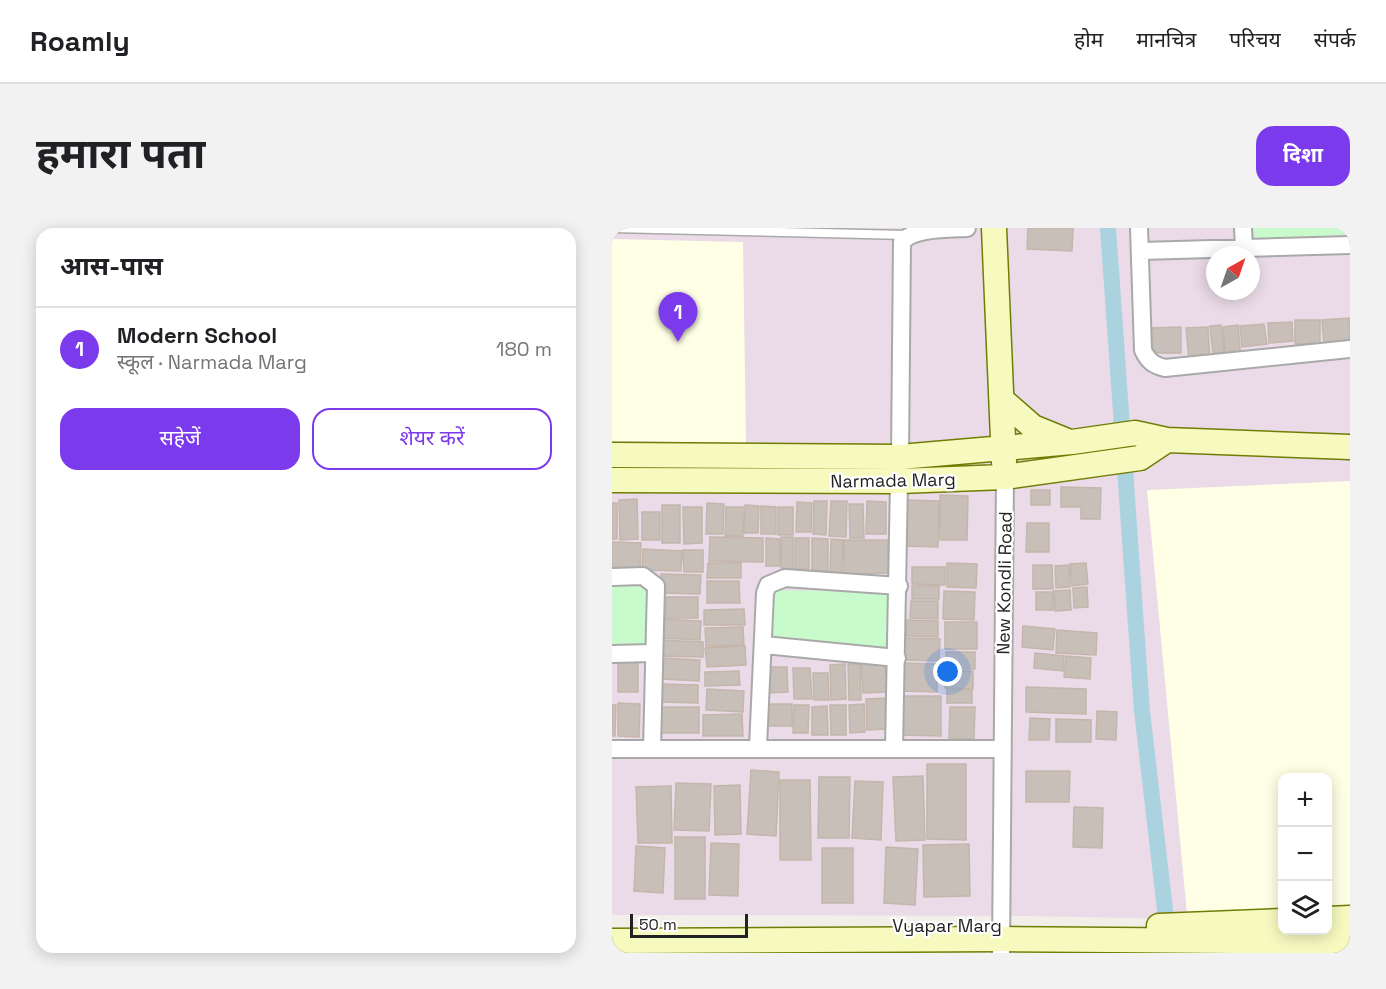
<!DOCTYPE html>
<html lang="hi">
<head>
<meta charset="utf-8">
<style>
  :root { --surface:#fff; --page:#f2f2f2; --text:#202124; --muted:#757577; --line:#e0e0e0; --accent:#7c3aed }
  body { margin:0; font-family:"Space Grotesk","Noto Sans Devanagari",sans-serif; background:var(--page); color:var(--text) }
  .controls { position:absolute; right:18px; bottom:18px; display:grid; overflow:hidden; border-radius:12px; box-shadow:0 3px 15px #0003 }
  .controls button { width:54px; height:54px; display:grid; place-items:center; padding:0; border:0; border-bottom:2px solid var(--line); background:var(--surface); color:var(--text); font:30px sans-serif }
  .compass { position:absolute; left:594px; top:18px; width:54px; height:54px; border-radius:50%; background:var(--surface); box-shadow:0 3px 15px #0003; rotate:40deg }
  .scale { position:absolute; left:18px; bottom:15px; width:118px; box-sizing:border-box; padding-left:6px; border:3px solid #222; border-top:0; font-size:16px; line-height:21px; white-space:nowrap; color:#222; -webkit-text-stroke:4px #fff; paint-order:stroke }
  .you { position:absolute; left:336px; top:444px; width:21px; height:21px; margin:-15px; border:4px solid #fff; border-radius:50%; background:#1a73e8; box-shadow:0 0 0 9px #1a73e833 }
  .badge { display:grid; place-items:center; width:39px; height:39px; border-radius:50%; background:var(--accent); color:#fff; font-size:20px; font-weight:700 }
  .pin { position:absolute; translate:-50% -50px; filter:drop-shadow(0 2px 3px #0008) }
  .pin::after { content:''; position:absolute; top:32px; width:21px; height:18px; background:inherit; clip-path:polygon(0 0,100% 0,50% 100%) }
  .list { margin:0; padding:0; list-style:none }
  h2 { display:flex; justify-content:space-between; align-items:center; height:78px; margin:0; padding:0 24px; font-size:26px }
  h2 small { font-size:20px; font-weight:400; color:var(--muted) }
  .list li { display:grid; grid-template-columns:39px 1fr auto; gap:18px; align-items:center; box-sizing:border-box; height:84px; padding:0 24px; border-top:2px solid var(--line) }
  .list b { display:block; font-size:22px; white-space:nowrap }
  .list p { margin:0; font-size:20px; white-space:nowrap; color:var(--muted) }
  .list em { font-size:20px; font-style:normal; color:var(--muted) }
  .actions { display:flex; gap:12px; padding:18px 24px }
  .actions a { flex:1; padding:14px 0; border:2px solid var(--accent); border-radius:18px; text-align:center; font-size:21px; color:var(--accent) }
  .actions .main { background:var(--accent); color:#fff }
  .icon { flex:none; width:33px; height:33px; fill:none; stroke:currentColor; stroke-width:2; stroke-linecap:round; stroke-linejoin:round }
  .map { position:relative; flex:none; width:738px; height:725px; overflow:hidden; border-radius:18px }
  header { display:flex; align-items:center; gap:36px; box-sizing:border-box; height:84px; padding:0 30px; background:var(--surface); border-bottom:2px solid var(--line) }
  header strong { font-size:28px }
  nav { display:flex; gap:33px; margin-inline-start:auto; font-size:21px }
  .intro { display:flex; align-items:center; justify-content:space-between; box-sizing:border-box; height:144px; padding:0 36px }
  h1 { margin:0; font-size:42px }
  .button { padding:15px 27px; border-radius:18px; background:var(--accent); color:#fff; font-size:21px; font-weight:700 }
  main { display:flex; gap:36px; padding:0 36px }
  aside { flex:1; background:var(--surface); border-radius:18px; box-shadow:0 3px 15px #0003 }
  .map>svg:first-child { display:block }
  .industrial { fill:#ebdbe8; fill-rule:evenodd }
  .education { fill:#ffffe5 }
  .park { fill:#c8facc }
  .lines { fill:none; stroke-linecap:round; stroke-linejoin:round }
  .canal { stroke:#aad3df; stroke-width:16 }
  .building { fill:#c7bfb8; stroke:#c4b6ab; stroke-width:1.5 }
  .lane-casing { stroke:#a9a9a9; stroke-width:11 }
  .street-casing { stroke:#a9a9a9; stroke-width:20 }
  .secondary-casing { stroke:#707d05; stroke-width:27 }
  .lane { stroke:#fff; stroke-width:8 }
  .street { stroke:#fff; stroke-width:16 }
  .secondary { stroke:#f7fabf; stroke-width:24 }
  .labels { text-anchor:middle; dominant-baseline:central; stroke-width:4.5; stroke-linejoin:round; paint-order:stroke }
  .street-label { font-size:18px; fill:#222; stroke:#fff }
</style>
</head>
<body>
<header>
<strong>Roamly</strong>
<nav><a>होम</a><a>मानचित्र</a><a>परिचय</a><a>संपर्क</a></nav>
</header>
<div class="intro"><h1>हमारा पता</h1><a class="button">दिशा</a></div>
<main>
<aside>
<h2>आस-पास<small></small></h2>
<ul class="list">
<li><span class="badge">1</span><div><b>Modern School</b><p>स्कूल · Narmada Marg</p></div><em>180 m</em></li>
</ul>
<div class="actions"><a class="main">सहेजें</a><a>शेयर करें</a></div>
</aside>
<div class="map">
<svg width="738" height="725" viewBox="0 0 738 725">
  <rect width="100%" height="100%" fill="#f2efe9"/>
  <path class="industrial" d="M0,0H738V695L716,550H670V693L414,688L0,687ZM603,27H639V63H603Z"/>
  <path class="education" d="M0,11L131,14L134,215L0,213Z
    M738,253V683L716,684V550H670V685L575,686L535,262Z"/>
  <path class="park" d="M642,0H738V6L643,14Z
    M0,358H37L36,421L0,420Z
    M160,362L280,364L279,423L159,421Z"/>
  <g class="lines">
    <path class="canal" d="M496,0L530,483L558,725"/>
  </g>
  <path class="building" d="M416,0H461L460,23L415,21Z
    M737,90L738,115L712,117L710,92Z
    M683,92H708V115L683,116Z
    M680,94L681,113L657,115L656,95Z
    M652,96L655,116L630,119L628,98Z
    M609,97L613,133L602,134L598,98Z
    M626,97L629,131L614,132L611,99Z
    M569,99V125H540L539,100Z
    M596,99L598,132L577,133L574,100Z
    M449,259L489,260L488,291H469V279H449Z
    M419,262H438V277H419Z
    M328,267L356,268L355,312H328Z
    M25,271L26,311L8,312L7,272Z
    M292,272L327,273L326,319L292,318Z
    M202,273H215L214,307L201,306Z
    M219,273H235L234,309L217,308Z
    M255,273L274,274V306H254Z
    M185,274L200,275L199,304H184Z
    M0,275H5V311H0Z
    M95,275L112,276L111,306H94Z
    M237,276H251L252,310H238Z
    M50,277H68V315H50Z
    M133,277L147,278L146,305H132Z
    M149,278L164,279V306H149Z
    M71,279H90V315L72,316Z
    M114,279H131V308H113Z
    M166,279H181V307H166Z
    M30,284H48V312H30Z
    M415,295H437V324H414Z
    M98,309L151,310V334L97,333Z
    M169,309H181V341L169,340Z
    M154,310L168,311V338H154Z
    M183,310H197V341H183Z
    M200,310L216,311V343L200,342Z
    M219,311L231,312L230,344H218Z
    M232,312H276L277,345L232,346Z
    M0,314L29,315L28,340L0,339Z
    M31,321L70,323L69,343L30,342Z
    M71,322H91V344H72Z
    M96,335H129V350H95Z
    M335,335L365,336L364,360L335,359Z
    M474,335L476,356L460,358L458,336Z
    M421,337H440L441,361H421Z
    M457,337L458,359L444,360L443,338Z
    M300,339H333V357L300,356Z
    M49,346L89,347L88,366L49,365Z
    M95,353H127L128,375H95Z
    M300,358H327V371H300Z
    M475,359L476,379L462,380L461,360Z
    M458,362L459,382L443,383L442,363Z
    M332,363L363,364L362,392L331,391Z
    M424,364H441V382H424Z
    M54,369H86V390H54Z
    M299,373H326V391L298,390Z
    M132,381L133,397H92V382Z
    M49,391L89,393L88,412L48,410Z
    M294,392L326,393V409L294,408Z
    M333,394H365V421H333Z
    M411,398L443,401L441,422L410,419Z
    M131,399L132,417L94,418L93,400Z
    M445,402L485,405L484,427L444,425Z
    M293,410L328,411L327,433L293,432Z
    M48,412L91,414V429L48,428Z
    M133,418L134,437L95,439L93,420Z
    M334,424H363V441L334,440Z
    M423,425L452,428L451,443L422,440Z
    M454,428L479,430L478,451L452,449Z
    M6,429H26V464H6Z
    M51,430L88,432L87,453L50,451Z
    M273,433L275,464L251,465L249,434Z
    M289,435L325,436V464L289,463Z
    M233,436L234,471L219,472L218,437Z
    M236,436H248L249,472H237Z
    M154,439H175L176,464L155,465Z
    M181,440H198L200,471H182Z
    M333,442L361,443V461L333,460Z
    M127,443L128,457L93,458V444Z
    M201,445H216L217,472H202Z
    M49,456L86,457V475L49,474Z
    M414,459L474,461V486L414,484Z
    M95,461L132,463L131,484L94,482Z
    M335,461L360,462V475H335Z
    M286,468H329V508L286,507Z
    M274,470L275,501L255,502L254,471Z
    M6,475L28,476L27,509L6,508Z
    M155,476H180V498H155Z
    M252,476L253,504L238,505L237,477Z
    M0,477H4L3,508H0Z
    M182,477H197L196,505H181Z
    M218,477H234V507H219Z
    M215,478L216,507H200V479Z
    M47,479H87V505H47Z
    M338,479H363L362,511L337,510Z
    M485,483L505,484L504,512L484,511Z
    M130,486L131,508H91V487Z
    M418,490L438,491L437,512H417Z
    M444,491L479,492V514H444Z
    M315,536H354V612L315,611Z
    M139,542L167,544L164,608L135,606Z
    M414,543H458L457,574H414Z
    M311,548L313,612L284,613L281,549Z
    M207,549H238L237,610H206Z
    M168,552H198L199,632H168Z
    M243,553L271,554L269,612L240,610Z
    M64,555L99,556L97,603L62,602Z
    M128,557L129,606L103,607L102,558Z
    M59,558L60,615H26L24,559Z
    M462,579L491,580L490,620L461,619Z
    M63,609H93V671H63Z
    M99,615L127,616L126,668L97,667Z
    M357,616L358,668L312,669L311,617Z
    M24,618L53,620L51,665L22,663Z
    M274,619L306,621L303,677L272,675Z
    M210,620H241V675H210Z"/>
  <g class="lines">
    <defs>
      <path id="lane" d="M0,0L294,7"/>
      <path id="street" d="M527,0L531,122C536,133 541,137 553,140L738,121
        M631,0L632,20
        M529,23L738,17
        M288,229L290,14C301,0 336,1 355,0
        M0,349L31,348L44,358L40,521
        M152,417L285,430
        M0,426L41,425
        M146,519L153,365L156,357L173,350L287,358
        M0,521H390
        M282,521L287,253
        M389,725L393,249"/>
      <path id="secondary" d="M382,0L392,234
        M390,172L421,199L453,212
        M0,227L288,229L460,214L523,205L555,212L738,219
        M0,252L287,253L393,249L528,230L555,212
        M716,691L738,690
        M547,698L670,693
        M0,713L389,711L738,714"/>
    </defs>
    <use href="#lane" class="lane-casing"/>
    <use href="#street" class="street-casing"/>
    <use href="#secondary" class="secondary-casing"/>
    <use href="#lane" class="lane"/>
    <use href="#street" class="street"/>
    <use href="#secondary" class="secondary"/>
  </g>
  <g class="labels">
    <g class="street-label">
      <text transform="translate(281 252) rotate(-1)">Narmada Marg</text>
      <text transform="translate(392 355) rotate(-89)">New Kondli Road</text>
      <text x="335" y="697">Vyapar Marg</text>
    </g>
  </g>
</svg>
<div class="controls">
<button>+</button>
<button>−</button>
<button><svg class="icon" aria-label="layers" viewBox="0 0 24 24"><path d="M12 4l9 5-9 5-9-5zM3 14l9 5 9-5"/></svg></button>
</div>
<svg class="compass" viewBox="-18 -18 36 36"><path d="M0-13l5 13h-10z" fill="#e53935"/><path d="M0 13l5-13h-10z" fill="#757577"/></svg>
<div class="scale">50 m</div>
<div class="you"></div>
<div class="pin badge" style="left:66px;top:114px">1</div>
</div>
</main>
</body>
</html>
